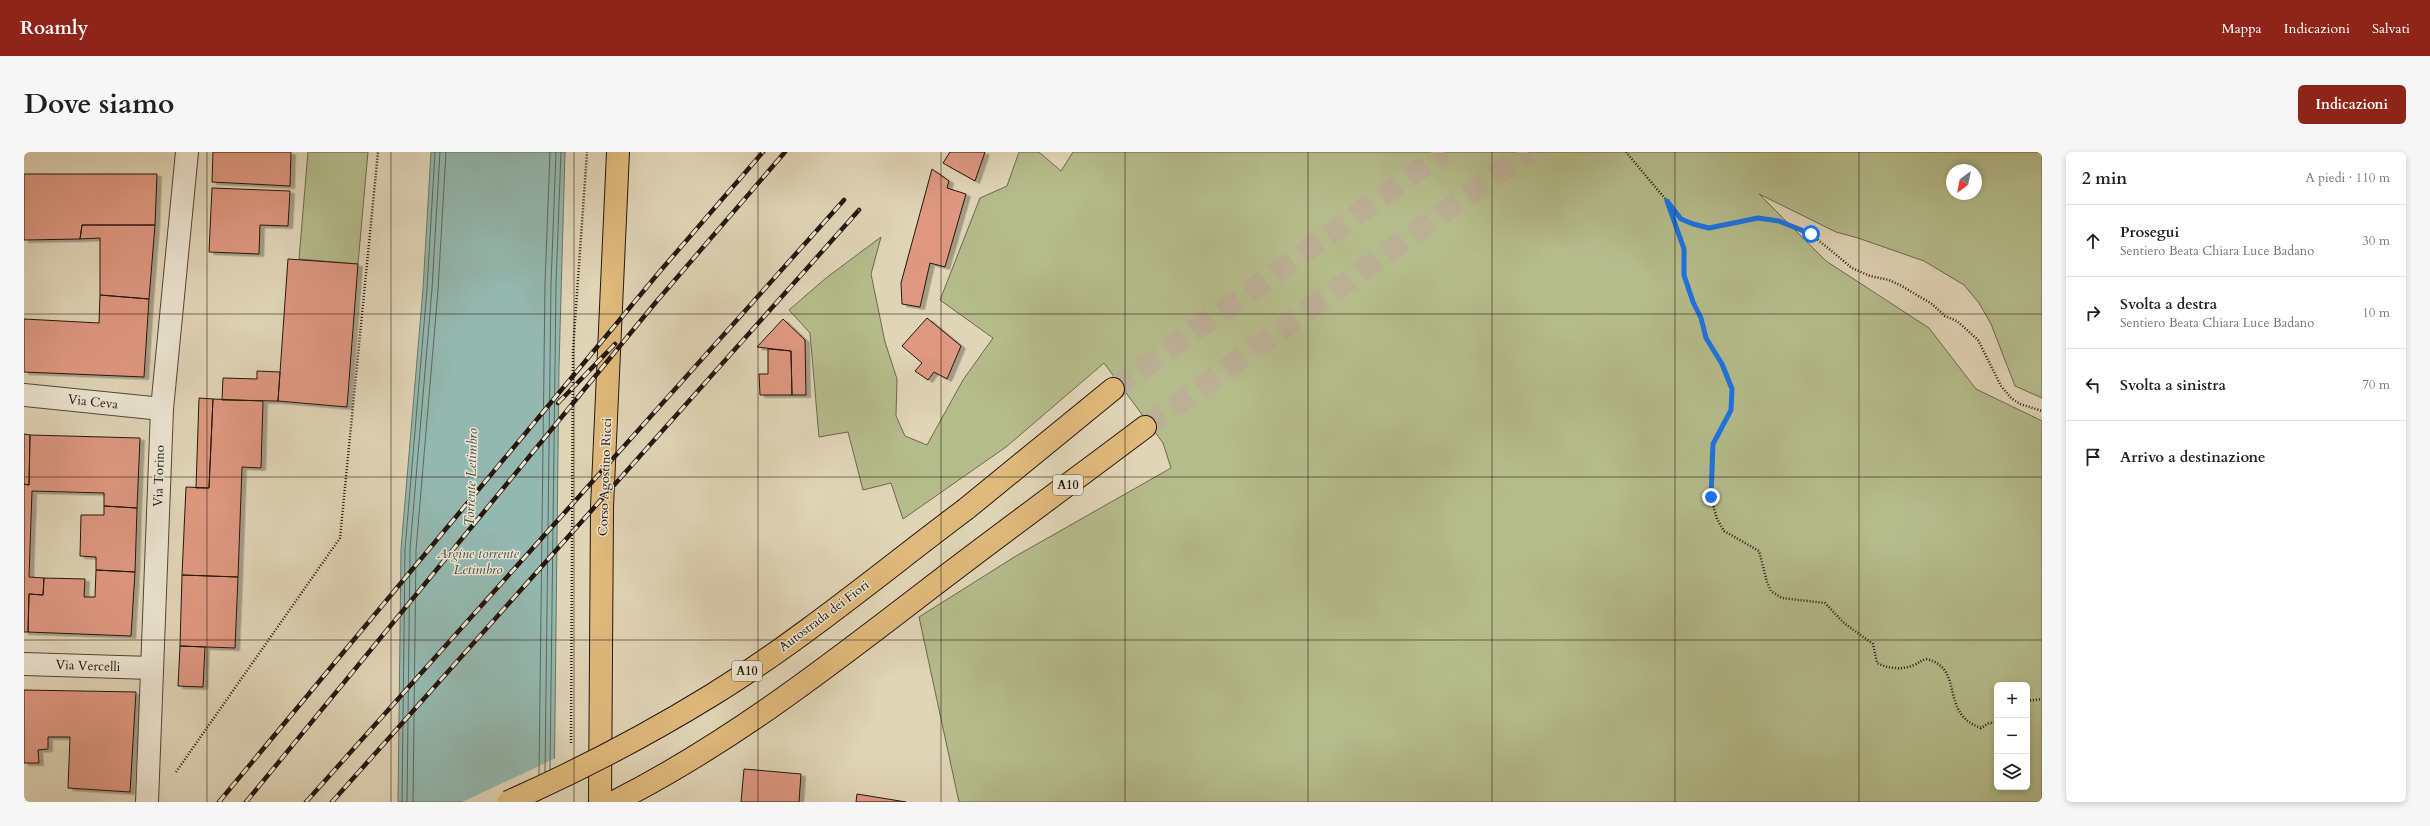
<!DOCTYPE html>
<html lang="it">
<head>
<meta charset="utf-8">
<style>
  :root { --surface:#fff; --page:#f6f6f6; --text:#202124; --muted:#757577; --line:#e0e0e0; --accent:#8f2418 }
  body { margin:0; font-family:Cardo,serif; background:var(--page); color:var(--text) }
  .controls { position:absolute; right:12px; bottom:12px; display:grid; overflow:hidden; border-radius:6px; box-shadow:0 2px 6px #0003 }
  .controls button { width:36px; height:36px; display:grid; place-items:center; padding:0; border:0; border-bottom:1px solid var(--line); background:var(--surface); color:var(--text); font:20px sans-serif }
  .compass { position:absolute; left:1922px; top:12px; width:36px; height:36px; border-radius:50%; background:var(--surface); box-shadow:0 2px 6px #0003; rotate:212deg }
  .stop { position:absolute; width:12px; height:12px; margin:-9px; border:3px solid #1a73e8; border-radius:50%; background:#fff }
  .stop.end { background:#1a73e8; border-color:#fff; box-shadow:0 1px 4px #0008 }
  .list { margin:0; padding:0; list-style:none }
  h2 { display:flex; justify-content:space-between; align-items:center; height:52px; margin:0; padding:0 16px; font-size:17px }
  h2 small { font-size:13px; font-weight:400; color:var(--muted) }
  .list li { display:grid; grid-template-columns:26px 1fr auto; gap:12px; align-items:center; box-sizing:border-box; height:72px; padding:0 16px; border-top:1px solid var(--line) }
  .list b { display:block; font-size:15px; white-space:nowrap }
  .list p { margin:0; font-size:13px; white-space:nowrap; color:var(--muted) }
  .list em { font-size:13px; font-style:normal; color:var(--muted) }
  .icon { flex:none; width:22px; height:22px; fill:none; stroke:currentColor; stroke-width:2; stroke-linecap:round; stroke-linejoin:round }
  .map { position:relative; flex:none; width:2018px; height:650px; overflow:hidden; border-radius:6px }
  header { display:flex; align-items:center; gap:24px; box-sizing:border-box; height:56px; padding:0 20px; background:var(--accent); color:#fff }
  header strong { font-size:19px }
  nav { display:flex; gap:22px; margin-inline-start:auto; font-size:14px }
  .intro { display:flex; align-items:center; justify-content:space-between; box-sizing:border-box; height:96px; padding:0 24px }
  h1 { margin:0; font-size:28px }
  .button { padding:10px 18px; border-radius:6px; background:var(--accent); color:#fff; font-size:14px; font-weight:700 }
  main { display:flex; gap:24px; padding:0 24px }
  aside { flex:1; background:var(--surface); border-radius:6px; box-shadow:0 2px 6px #0003 }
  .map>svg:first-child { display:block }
  .green { fill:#b5bc8c; stroke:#6e694c; fill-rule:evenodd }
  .water { fill:#94b8b0; stroke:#68776e }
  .pier { fill:#e0d5b7 }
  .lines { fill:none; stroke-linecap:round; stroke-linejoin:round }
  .shore { stroke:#5d675e; stroke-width:1 }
  .building { fill:#df9881; stroke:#26160c; filter:url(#shadow) }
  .motorway-tunnel { stroke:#bbaf95; stroke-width:22; stroke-dasharray:22 11; stroke-linecap:butt }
  .minor-casing { stroke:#544637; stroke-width:24 }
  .tertiary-casing { stroke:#544637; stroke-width:24 }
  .primary-casing { stroke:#26160c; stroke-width:24 }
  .motorway-casing { stroke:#26160c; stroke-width:24 }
  .path { stroke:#26160c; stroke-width:2.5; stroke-dasharray:1 2; stroke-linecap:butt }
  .minor { stroke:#ebe4d0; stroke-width:22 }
  .tertiary { stroke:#ebe4d0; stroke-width:22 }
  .primary { stroke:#e0ba7c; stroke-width:22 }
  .motorway { stroke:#e0ba7c; stroke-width:22 }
  .rail-casing { stroke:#26160c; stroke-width:4.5 }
  .rail { stroke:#ebe4d0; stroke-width:3; stroke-dasharray:9; stroke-linecap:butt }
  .motorway-bridge-casing { stroke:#26160c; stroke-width:24; stroke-linecap:butt }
  .motorway-bridge { stroke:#e0ba7c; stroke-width:22 }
  .route { stroke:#1a73e8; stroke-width:5 }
  .grid { fill:none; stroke:#26160c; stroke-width:1; stroke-opacity:0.55 }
  .labels { text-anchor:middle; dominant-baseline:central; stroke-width:3; stroke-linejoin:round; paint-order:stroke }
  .shield { fill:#ebe4d0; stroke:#615447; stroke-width:1 }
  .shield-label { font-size:12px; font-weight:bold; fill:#26160c }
  .street-label { font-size:13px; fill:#26160c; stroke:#ebe4d0 }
  .water-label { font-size:14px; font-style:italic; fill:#4c4f45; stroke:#ebe4d0 }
</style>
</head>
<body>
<header>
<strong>Roamly</strong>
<nav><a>Mappa</a><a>Indicazioni</a><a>Salvati</a></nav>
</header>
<div class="intro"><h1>Dove siamo</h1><a class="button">Indicazioni</a></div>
<main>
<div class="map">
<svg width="2018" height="650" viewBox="0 0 2018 650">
  <defs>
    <filter id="shadow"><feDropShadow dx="4.5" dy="2.5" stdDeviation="0" flood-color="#0004"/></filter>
  </defs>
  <rect width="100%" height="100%" fill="#e0d5b7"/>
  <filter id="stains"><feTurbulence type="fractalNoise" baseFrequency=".005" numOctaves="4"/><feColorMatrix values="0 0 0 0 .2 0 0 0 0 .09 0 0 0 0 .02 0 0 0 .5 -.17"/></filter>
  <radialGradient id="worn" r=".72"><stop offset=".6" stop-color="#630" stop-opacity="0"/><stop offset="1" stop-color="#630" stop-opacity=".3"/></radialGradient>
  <path class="green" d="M284,0H344L334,112L275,107Z
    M995,0H1015L1037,19L1049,0H2018V246L1991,234L1967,172L1955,151L1940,133L1900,109L1834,86L1812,80L1735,42L1802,109L1905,176L1952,237L2018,269V650H935L895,465L992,404L1147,316L1139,291L1080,211L982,295L879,367L867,331L839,338L824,280L795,285L786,181L765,158L802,126L857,85L847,122L861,190L873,227L872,264L881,284L903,293L939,228L969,186L916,148L956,46L983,34ZM1928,18H1952V42H1928ZM1973,533H2003V635H1973Z"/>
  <path class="water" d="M407,0H541L535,215L530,650H374L377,397L399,137Z"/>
  <path class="pier" d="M532,606V650H438Z"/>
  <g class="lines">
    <path class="shore" d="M526,617L532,132L537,0
      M521,620L527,132L532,0
      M515,623L521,132L526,0
      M378,650L381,397L403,137L411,0
      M383,650L386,397L408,137L416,0
      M389,650L392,398L414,138L422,0"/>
  </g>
  <path class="building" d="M189,0H267L266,34L188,30Z
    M926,0H961L951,29L919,11Z
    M908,17L925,29L923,36L942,42L921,115L906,111L896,155L878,152L877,131Z
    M0,22H133L131,73H58L56,87L0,88Z
    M188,36L266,39L264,74L236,73L235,102L185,100Z
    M58,73H131L125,147L76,143V86L56,87Z
    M264,107L334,112L323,255L254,249Z
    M76,143L125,147L120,225L0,220V167L75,171Z
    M903,166L937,194L923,227L910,220L904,228L891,219L898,211L878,194Z
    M759,167L781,188L782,243H768L767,199L733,195Z
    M744,197L767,199L768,243H736L735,222H744Z
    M233,219L256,220L254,249L198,248L199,226L233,227Z
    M175,246L189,247L185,336H172Z
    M189,247L239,249L237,316L218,315L214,425L158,423L162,335L185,336Z
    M0,282L6,283L5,333L0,332Z
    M6,283L116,286L113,356L80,354V341L8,339L5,425L20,426L19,443L5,442L4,480H0V332L5,333Z
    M80,354L113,356L111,420L72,418V405L56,404L57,363H80Z
    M72,418L111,420L107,484L4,480L5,442L19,443L20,426L61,427L60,445H71Z
    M158,423L214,425L211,496L156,494Z
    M156,494L181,495L179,535L154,534Z
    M0,538L112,540L106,640L44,636L46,585H24V597L14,598L15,611H0Z
    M720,617L777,622L775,650H717Z
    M833,642L882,650H832Z"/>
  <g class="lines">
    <path class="motorway-tunnel" d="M1089,237L1420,0
      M1121,275L1504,0"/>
    <defs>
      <path id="minor" d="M0,243L138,257
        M0,512L127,516"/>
      <path id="tertiary" d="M123,650L138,257L163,0"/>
      <path id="primary" d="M576,650L578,355L594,0"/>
      <path id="motorway" d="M942,357L1089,237
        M590,650C707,591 810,510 914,430C982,378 1052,327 1121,275"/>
    </defs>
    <use href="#minor" class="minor-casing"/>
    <use href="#tertiary" class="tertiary-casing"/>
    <use href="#primary" class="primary-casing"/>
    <use href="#motorway" class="motorway-casing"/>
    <path class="path" d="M1602,0L1643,49
      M1643,49L1660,97V123L1669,150L1677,166L1681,186L1698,212L1708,237L1707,258L1689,292L1687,304V345L1693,367L1700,379L1735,399L1743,430L1747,439L1758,446L1801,451L1820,471L1849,492L1853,511C1865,517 1879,518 1890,513C1895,511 1897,508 1902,507C1942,516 1914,561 1957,576L1965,571L1973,570
      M1646,53L1657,67L1685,76L1734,65L1755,69L1787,82L1828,116L1846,124L1865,128L1876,133L1908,152L1921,164L1933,169L1954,188L1977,234L1987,246L1996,252L2018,259
      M2003,549L2018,547
      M547,591L549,198L563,0
      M152,620L316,386L354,0"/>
    <use href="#minor" class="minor"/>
    <use href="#tertiary" class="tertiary"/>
    <use href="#primary" class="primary"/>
    <use href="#motorway" class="motorway"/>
    <defs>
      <path id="rail" d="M534,251L591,192
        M195,650L637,118L739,0
        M222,650L632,150L761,0
        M282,650L820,48
        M308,650L835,58"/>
    </defs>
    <use href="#rail" class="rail-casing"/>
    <use href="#rail" class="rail"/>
    <defs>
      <path id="motorway-bridge" d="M484,650C554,619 623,583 688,543C777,488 858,420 942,357"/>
    </defs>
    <use href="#motorway-bridge" class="motorway-bridge-casing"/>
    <use href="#motorway-bridge" class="motorway-bridge"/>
  </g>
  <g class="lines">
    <path class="route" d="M1687,345L1689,292L1707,258L1708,237L1698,212L1682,186L1677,166L1669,150L1660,123V97L1643,49L1657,67L1669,72L1685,76L1734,66L1755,69L1787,82"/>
  </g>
  <path class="grid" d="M183,0V650M367,0V650M550,0V650M734,0V650M917,0V650M1101,0V650M1284,0V650M1468,0V650M1651,0V650M1835,0V650M0,162H2018M0,325H2018M0,488H2018"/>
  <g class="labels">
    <g class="shield">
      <rect x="1029" y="323" width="30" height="20" rx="3"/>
      <rect x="708" y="509" width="30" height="20" rx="3"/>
    </g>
    <g class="shield-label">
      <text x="1044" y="333">A10</text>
      <text x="723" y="519">A10</text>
    </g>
    <g class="street-label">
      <text transform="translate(69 250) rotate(6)">Via Ceva</text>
      <text transform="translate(135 324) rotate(-88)">Via Torino</text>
      <text transform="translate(581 325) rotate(-88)">Corso Agostino Ricci</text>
      <text transform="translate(800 464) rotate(-37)">Autostrada dei Fiori</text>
      <text transform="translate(64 514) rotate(2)">Via Vercelli</text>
    </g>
    <g class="water-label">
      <text transform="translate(447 325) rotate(-88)">Torrente Letimbro</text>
      <text x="454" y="401">Argine torrente<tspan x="454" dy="16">Letimbro</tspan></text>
    </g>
  </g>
  <rect width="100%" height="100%" filter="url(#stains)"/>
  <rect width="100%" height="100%" fill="url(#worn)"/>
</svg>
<div class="controls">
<button>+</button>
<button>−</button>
<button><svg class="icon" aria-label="layers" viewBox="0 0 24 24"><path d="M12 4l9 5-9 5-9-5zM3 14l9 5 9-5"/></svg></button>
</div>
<svg class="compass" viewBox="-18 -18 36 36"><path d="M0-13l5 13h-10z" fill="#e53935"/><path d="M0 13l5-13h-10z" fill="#757577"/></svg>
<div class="stop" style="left:1787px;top:82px"></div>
<div class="stop end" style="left:1687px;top:345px"></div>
</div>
<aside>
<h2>2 min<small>A piedi · 110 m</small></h2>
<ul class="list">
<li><svg class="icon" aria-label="ahead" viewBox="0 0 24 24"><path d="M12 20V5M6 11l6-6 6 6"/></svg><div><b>Prosegui</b><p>Sentiero Beata Chiara Luce Badano</p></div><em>30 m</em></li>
<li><svg class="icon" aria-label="right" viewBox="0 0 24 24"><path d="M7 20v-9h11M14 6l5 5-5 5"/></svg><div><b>Svolta a destra</b><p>Sentiero Beata Chiara Luce Badano</p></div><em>10 m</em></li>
<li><svg class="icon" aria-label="left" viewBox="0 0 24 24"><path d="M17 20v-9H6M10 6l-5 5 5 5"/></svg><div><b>Svolta a sinistra</b></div><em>70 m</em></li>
<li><svg class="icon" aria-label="arrive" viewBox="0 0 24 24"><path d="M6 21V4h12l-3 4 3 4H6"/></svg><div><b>Arrivo a destinazione</b></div></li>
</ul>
</aside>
</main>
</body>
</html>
